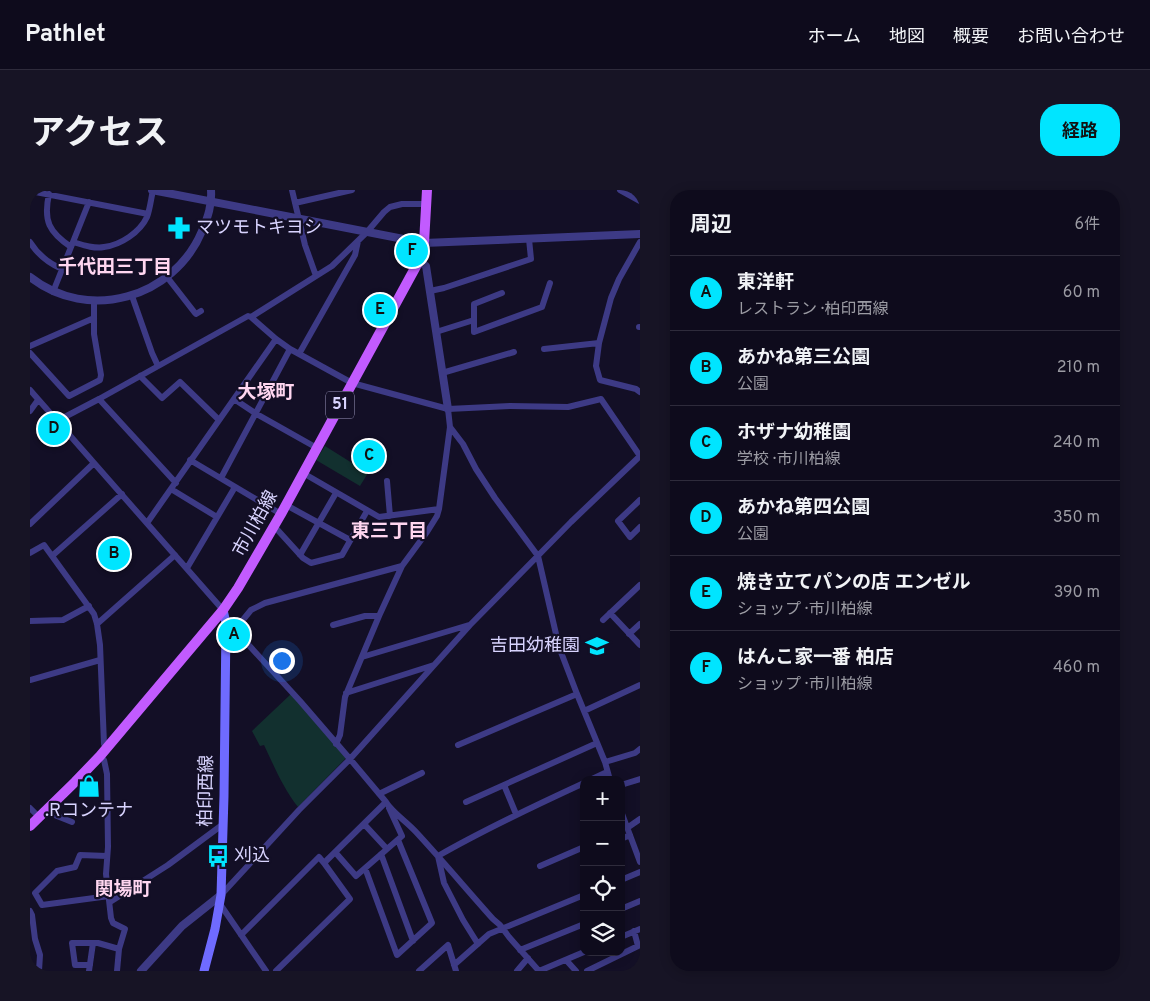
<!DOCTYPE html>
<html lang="ja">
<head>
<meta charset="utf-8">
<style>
  :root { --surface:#0e0b1c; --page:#171425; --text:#f1f3f6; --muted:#9b9ba3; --line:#2e2b3b; --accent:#00e5ff }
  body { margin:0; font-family:Overpass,"Noto Sans JP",sans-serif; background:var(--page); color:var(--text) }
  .controls { position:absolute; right:15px; bottom:15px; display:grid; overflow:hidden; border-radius:10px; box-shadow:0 2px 12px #0003 }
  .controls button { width:45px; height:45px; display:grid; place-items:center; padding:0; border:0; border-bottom:1px solid var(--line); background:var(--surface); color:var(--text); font:25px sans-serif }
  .you { position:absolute; left:251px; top:470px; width:18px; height:18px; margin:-12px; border:4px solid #fff; border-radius:50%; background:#1a73e8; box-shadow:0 0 0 8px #1a73e833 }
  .badge { display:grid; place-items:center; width:32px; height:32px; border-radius:50%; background:var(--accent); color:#111; font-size:16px; font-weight:700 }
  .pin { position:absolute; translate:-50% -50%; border:2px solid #fff; box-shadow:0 1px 5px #0006 }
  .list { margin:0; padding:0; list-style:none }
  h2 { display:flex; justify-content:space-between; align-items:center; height:65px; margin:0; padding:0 20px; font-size:21px }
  h2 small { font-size:16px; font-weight:400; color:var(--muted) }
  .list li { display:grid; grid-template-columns:32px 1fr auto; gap:15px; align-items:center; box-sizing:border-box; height:75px; padding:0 20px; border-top:1px solid var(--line) }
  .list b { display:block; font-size:19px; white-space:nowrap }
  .list p { margin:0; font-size:16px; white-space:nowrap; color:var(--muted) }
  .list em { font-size:16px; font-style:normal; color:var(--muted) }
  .icon { flex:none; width:28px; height:28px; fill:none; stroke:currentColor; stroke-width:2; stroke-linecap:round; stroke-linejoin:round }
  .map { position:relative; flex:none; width:610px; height:781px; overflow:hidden; border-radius:20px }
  header { display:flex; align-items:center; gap:30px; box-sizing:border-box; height:70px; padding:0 25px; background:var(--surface); border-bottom:1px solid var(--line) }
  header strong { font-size:24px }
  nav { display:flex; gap:28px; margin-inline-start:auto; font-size:18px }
  .intro { display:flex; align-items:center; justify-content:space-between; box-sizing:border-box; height:120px; padding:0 30px }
  h1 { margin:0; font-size:35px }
  .button { padding:12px 22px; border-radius:20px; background:var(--accent); color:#111; font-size:18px; font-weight:700 }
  main { display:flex; gap:30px; padding:0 30px }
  aside { flex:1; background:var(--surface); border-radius:20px; box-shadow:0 2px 12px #0003 }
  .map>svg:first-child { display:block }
  .green { fill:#12302f }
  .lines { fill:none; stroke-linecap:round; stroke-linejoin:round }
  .minor { stroke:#3d3a85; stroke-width:6 }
  .tertiary { stroke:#3d3a85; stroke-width:8 }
  .secondary { stroke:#6f6bff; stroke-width:9 }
  .primary { stroke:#c25bff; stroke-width:10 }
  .labels { text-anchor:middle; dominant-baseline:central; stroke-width:4.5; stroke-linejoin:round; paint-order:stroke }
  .shield { fill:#130f26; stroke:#9e99be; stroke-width:1 }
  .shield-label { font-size:16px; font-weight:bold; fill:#d9d4ff }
  .poi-label { font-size:18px; fill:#d9d4ff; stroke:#130f26; text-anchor:start }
  .street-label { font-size:18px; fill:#d9d4ff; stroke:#130f26 }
  .neighbourhood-label { font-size:19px; font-weight:bold; fill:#ffd6f0; stroke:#130f26 }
</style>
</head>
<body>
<header>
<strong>Pathlet</strong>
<nav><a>ホーム</a><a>地図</a><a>概要</a><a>お問い合わせ</a></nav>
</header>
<div class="intro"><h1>アクセス</h1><a class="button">経路</a></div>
<main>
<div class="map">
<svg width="610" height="781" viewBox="0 0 610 781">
  <rect width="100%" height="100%" fill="#130f26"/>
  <path class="green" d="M21,227L36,244L30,250L13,236Z
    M295,256L338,283L330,296L286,270Z
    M88,352H91L97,359L96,361L80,376L78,375L72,369V366Z
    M261,504L316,568L268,617C253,598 244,576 234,555L230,556L222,541Z"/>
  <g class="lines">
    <path class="minor" d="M262,0L275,55L286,86
      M590,0L610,11
      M0,1L118,24
      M19,4C13,31 19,42 41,57
      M265,13L322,0
      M0,52C8,65 18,73 32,79
      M43,52C53,55 64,59 74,57C91,55 110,42 117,27C120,19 121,9 123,0
      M610,52L589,89L581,108L569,153L566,176L570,190L606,199L610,202
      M137,87L165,123L166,124L171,121
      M400,101L414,98L501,69L499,49
      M23,102L59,12
      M102,106L122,163L128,176
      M444,130V114L472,103
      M609,137H610
      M406,142L444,130V142L512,117L520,93
      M0,156L64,128
      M514,159L569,153
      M0,163L39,206L70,190L71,185L64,144V111
      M269,164L325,65L328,51
      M412,183L484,162
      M110,186L132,208L150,192L189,230
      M0,200L193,420
      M69,209L146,293
      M204,209L225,223L287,258
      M0,221L8,210
      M27,231L69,209L218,126L221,127L302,76L337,42L354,22L360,17L372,14H397
      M420,237L433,254L446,279L465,308L508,366L529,457L547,504L575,572L580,590
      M160,270L251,324
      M273,283L349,327L409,319
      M191,288L260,159L246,149L221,127
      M357,291L360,326
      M141,299L187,327
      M610,310L588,331L600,347L610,337
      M256,315L320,350
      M117,333L246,149
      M0,334L64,273
      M244,336L273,368L281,373L312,365L337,321
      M0,363L14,355L64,424L67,434L70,455L74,554L77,558
      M270,365L306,303
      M22,366L92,304
      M157,378L205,297
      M580,423L610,455
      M573,430L610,395
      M0,431L33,430L59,416
      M67,434L145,365
      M303,435L335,426H349
      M204,439L212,431L221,420L235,413L372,376
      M599,444L610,434
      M332,467L439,435
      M0,490L70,470
      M316,503L404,475
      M554,521L610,495
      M306,554L310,545L315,507L349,426L372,376L397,342L407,326L409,319L420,237L418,219
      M428,555L547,504
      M70,566L74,570L77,584L78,657L76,684L81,728L83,733L95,739L89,759L87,781
      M575,572L605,563L610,559
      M560,590L577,582
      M474,595L486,624
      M591,595L610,589
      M349,604L392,583
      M356,612C363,623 376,631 386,642C412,670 437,700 463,729L470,735L479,747L509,781
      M436,612L567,553
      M0,618L9,627
      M18,619L22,624L42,632
      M591,621L610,672
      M334,634L357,659
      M597,638L610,629
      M591,649L600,645
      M305,662L326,686L372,646L359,618
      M351,664L383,751
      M77,666L50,665L45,677L27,681L5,703L12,715L79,706
      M510,676L554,657
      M335,678L367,765L402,733L368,650
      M591,690L610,682
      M191,705L269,620L320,569L270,511L204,439L196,433
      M80,712L138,675L192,635
      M190,714L236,781
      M591,719L610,711
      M0,721L2,725L5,749L10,765L9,781
      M211,745L289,667L294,673L356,612L320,569L440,435L541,332L610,266L571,209L538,217L480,216L418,219L322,193L260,159
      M591,747L610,739
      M448,754L433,730L414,693L408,666C455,639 504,616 554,593
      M490,760L554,734
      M536,770L546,781
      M60,775H45L42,753H68L89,759
      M424,775L459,744L554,705
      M59,781L63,753
      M246,781L320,709L294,673
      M389,781L418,755L426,781
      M487,781L498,768
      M509,781L554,762
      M557,781L608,756L604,741"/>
    <path class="tertiary" d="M122,0L394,53L610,44
      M389,71L396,76L418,219
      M0,87C58,133 144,108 172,41C178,27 182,15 181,0
      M111,781L152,736L191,705"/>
    <path class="secondary" d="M174,781L185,739L191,705L194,606L196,433L193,420"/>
    <path class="primary" d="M0,636L45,592L70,566L193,420L208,398L251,324L390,69L393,61L394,53L397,0"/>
  </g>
  <defs>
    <symbol id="pharmacy-bare" viewBox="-9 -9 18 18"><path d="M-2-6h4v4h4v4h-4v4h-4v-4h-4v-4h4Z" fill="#00e5ff" stroke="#130f26" stroke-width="2.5" paint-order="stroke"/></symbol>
    <symbol id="school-bare" viewBox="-9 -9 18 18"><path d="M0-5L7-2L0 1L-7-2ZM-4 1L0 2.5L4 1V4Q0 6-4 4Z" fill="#00e5ff" stroke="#130f26" stroke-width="2.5" paint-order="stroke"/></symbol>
    <symbol id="shop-bare" viewBox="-9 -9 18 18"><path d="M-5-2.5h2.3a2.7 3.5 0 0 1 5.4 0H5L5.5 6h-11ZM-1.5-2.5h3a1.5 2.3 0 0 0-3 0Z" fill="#00e5ff" stroke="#130f26" stroke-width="2.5" paint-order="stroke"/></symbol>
    <symbol id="bus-bare" viewBox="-9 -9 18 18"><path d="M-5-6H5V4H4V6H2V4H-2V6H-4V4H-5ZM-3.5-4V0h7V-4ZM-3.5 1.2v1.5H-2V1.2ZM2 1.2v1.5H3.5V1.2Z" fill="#00e5ff" stroke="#130f26" stroke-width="2.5" paint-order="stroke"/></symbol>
  </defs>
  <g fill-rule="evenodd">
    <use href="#pharmacy-bare" x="133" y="22" width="32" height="32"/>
    <use href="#school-bare" x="551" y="440" width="32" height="32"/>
    <use href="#shop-bare" x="43" y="580" width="32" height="32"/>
    <use href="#bus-bare" x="172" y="650" width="32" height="32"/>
  </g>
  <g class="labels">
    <rect class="shield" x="296" y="201.5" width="28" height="27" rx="4"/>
    <g class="shield-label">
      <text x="310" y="215">51</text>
    </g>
    <g class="poi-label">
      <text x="166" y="38">マツモトキヨシ</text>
      <text x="550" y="456" text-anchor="end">吉田幼稚園</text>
      <text x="59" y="621" text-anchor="middle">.Rコンテナ</text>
      <text x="204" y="666">刈込</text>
    </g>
    <g class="street-label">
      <text transform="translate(226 334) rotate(-61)">市川柏線</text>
      <text transform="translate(177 601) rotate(-89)">柏印西線</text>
    </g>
    <g class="neighbourhood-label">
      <text x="85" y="78">千代田三丁目</text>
      <text x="236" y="203">大塚町</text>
      <text x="359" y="342">東三丁目</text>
      <text x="93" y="700">関場町</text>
    </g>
  </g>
</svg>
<div class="controls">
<button>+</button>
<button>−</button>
<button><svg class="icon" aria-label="locate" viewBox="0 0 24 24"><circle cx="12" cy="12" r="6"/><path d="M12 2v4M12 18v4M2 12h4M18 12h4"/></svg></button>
<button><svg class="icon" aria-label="layers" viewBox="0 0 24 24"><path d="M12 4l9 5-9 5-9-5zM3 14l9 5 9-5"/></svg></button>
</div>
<div class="you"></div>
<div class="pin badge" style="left:204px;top:445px">A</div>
<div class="pin badge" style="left:84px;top:364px">B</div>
<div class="pin badge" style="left:339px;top:266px">C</div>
<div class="pin badge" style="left:24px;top:239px">D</div>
<div class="pin badge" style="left:350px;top:120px">E</div>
<div class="pin badge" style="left:382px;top:61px">F</div>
</div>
<aside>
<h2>周辺<small>6件</small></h2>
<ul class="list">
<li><span class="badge">A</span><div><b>東洋軒</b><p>レストラン · 柏印西線</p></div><em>60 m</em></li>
<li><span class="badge">B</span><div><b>あかね第三公園</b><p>公園</p></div><em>210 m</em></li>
<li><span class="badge">C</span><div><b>ホザナ幼稚園</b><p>学校 · 市川柏線</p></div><em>240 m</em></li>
<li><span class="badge">D</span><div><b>あかね第四公園</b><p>公園</p></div><em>350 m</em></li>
<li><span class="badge">E</span><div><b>焼き立てパンの店 エンゼル</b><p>ショップ · 市川柏線</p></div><em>390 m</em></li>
<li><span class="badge">F</span><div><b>はんこ家一番 柏店</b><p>ショップ · 市川柏線</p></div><em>460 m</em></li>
</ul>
</aside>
</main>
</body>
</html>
